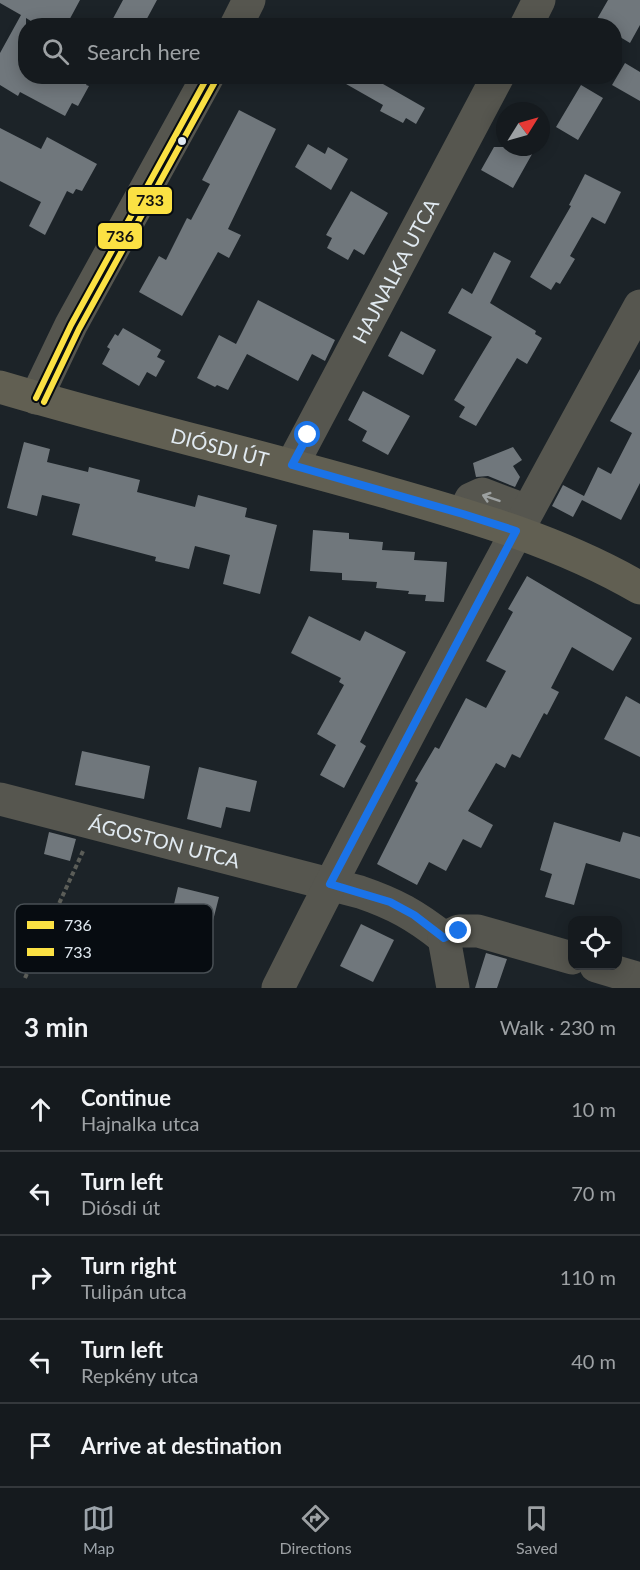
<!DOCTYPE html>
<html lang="en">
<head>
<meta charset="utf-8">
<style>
  :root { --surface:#151a1e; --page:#1e2327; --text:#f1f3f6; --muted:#9da1a4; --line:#34383c; --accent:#9ca4ab }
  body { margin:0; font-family:Lato,sans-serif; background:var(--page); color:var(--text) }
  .controls { position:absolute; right:18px; bottom:18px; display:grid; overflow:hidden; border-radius:12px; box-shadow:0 3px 15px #0003 }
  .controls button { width:54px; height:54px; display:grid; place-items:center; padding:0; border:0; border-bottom:2px solid var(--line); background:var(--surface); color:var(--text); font:30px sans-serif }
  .compass { position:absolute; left:496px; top:102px; width:54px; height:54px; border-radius:50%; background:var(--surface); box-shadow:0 3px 15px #0003; rotate:53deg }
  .stop { position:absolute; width:18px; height:18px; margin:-14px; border:4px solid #1a73e8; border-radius:50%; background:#fff }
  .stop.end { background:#1a73e8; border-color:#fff; box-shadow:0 2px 6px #0008 }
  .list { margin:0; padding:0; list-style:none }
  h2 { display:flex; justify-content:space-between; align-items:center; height:78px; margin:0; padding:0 24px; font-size:26px }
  h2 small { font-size:20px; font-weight:400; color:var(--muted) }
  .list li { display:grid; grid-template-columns:39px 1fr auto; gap:18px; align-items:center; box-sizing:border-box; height:84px; padding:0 24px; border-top:2px solid var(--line) }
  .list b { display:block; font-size:22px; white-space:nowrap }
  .list p { margin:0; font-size:20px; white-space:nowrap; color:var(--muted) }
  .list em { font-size:20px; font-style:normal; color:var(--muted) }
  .icon { flex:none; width:33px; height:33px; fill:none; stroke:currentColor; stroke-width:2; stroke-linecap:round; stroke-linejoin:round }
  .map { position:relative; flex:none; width:640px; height:988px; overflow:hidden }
  .search { position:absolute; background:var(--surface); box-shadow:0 3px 15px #0003; left:18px; right:18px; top:18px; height:66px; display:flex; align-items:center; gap:15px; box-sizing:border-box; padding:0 21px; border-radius:24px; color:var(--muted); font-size:22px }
  .sheet { height:498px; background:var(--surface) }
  nav { display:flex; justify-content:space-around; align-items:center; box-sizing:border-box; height:84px; border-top:2px solid var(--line); background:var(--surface); font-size:16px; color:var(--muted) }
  nav a { display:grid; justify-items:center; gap:3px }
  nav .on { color:var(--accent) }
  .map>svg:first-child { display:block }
  .building { fill:#70777c }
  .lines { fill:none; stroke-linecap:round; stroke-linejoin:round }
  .path { stroke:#5b5d58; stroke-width:4; stroke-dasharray:4.5 3; stroke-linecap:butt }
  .minor { stroke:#56564f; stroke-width:33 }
  .major { stroke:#615f52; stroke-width:33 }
  .bus-1-casing { stroke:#070c11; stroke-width:10 }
  .bus-2-casing { stroke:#070c11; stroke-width:10 }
  .bus-1 { stroke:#fbe143; stroke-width:6 }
  .bus-2 { stroke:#fbe143; stroke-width:6 }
  .oneway { stroke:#9ca0a0 }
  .route { stroke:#1a73e8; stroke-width:8 }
  .bus-dot { fill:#e1eaf1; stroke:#070c11; stroke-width:2 }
  .labels { text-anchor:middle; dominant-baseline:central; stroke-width:6; stroke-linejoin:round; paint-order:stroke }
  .street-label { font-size:20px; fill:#e1eaf1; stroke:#070c11 }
  .key { fill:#070c11; stroke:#484f54; stroke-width:1.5 }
  .key-label { font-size:16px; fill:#e1eaf1 }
  .line-badge { stroke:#070c11; stroke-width:2 }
  .pale-badge-label { font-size:16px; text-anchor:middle; font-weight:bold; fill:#111 }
</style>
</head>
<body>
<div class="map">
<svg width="640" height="988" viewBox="0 0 640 988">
  <rect width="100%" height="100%" fill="#1c2328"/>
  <path class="building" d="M0,0H80L66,26H39L26,18V76H91L86,85L89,86L78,106L72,103L65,116L20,92L18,96L0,85V53L21,15L0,3Z
    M123,0H157L143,26H109Z
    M608,0H640V25L630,43L615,34V26H593Z
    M625,63L640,72V101L612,85Z
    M332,76H369L425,108L416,124L406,118L403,123L380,111L383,105Z
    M581,85L603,98L578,140L556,127Z
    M239,110L276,129L228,229L241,235L229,258L218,252L182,316L139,292L159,256L166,260L187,218L191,220L210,184L202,180Z
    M0,128L41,149L47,137L97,164L82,191L76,189L73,194L67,191L45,235L29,226L41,202L0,181Z
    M308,144L325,154L328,147L348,159L331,190L295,167Z
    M494,147H536L513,188L481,170Z
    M585,174L621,192L605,224L592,217L570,256L575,259L560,284L556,282L551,290L530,277L571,206L569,205Z
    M351,191L388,213L364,255L354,249L348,260L327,248L332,238L326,235Z
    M494,252L511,261L490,303L536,331L535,334L542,338L527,364L517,358L476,426L459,417L465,407L454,400L492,337L448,313L462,288L472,294Z
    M258,300L335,340L325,361L312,354L298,381L247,354L228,390L217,385L215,387L197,378L219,335L236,344Z
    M123,328L161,350L157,357L165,361L156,377L147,372L139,386L102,364L110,349L107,347L115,334L118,336Z
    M401,331L436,350L423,375L388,356Z
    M640,369V483L621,520L582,500L573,517L552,506L563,485L584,496L598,467L611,474L632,433L610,421Z
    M363,391L410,416L388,455L362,441L367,431L348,420Z
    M24,442L50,449L47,462L88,472L89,467L140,480L137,492L195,507L198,495L247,508L245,517L277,525L260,594L223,584L230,555L195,546L189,569L155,561L156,557L72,535L80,504L42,495L37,516L7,508Z
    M513,447L522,460L513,466L520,477L515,487L488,476L476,477L473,463Z
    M313,530L349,533V539L383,542L382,550L415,552L414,560L447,562L444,602L425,601L426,595L408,594L409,591L376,588L377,582L342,580V573L310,571Z
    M527,576L632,638L613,671L572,647L551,688L559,692L547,715L544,713L520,758L512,754L505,768L496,763L468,811L493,825L481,848L463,839L446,871L429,862L417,885L377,864L418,783L415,781L435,747L439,749L466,698L486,708L506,671L486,661L513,612L508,609Z
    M309,616L360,641L365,631L406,652L360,742L366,746L344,788L320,775L336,745L317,734L344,685L339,682L341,678L291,653Z
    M626,696L640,704V757L604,739Z
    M82,751L150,766L144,799L75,785Z
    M199,767L257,781L250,812L226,807L221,828L187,819Z
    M554,822L620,842L623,832L640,837V879L586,863L574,905L545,897L552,874L540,870Z
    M49,832L76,839L70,861L44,854Z
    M178,887L219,897L208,940L168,930Z
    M361,924L394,940L373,982L340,966Z
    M486,953L507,959L497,988H475Z"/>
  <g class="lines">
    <path class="path" d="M25,978L84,849"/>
    <g class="minor">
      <path d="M236,26L249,0"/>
      <path d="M526,26L539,0"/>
      <path d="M36,398L71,325L208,76"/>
      <path id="s1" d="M292,465L498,76"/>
      <path d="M463,514L471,499L482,494L527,511"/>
      <path id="s2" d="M0,799L360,892C395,904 415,915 444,938"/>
      <path d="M444,938L459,931H478L572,958"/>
      <path d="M444,938L453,988"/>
      <path d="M596,966L640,979"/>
      <path d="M278,988C393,758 516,531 640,306"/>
    </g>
    <path class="major" id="s3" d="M0,387C128,425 258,455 386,492C474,517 561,542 640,588"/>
    <defs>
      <path id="bus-1" d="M36,398L71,325L208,76"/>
      <path id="bus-2" d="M44,402L79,329L216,80"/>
    </defs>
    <use href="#bus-1" class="bus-1-casing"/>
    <use href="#bus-2" class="bus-2-casing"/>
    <use href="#bus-1" class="bus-1"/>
    <use href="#bus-2" class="bus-2"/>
  </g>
  <defs><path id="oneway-shaft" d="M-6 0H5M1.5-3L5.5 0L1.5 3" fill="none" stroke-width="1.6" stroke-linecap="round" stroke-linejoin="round" transform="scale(1.5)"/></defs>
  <use class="oneway" href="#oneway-shaft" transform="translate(491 498) rotate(-161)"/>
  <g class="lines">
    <path class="route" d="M308,435L292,465L463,514L516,531L330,884L390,902L414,915L444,938L459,931"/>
  </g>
  <circle class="bus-dot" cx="182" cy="141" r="5"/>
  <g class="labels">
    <g class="street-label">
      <text stroke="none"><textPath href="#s1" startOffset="220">HAJNALKA UTCA</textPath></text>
      <text stroke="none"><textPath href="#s3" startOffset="228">DIÓSDI ÚT</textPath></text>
      <text stroke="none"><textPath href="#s2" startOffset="170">ÁGOSTON UTCA</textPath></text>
    </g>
  </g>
  <rect x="15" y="904" width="198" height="69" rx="9" class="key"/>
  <rect x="27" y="921" width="27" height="8" fill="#fbe143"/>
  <rect x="27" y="948" width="27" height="8" fill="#fbe143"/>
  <g class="key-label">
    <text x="64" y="931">736</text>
    <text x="64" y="958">733</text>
  </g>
  <g class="line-badge">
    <rect x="127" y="186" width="46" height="29" rx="6" fill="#fbe143"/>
    <rect x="97" y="222" width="46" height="28" rx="6" fill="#fbe143"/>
  </g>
  <g class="pale-badge-label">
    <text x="150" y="206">733</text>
    <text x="120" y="242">736</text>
  </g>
</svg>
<div class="controls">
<button><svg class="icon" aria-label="locate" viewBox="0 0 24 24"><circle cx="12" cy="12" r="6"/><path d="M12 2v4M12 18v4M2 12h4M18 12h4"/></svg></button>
</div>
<svg class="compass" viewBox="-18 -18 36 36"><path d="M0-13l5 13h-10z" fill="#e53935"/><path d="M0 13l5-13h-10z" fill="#9da1a4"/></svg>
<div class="stop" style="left:308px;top:435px"></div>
<div class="stop end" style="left:459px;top:931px"></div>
<div class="search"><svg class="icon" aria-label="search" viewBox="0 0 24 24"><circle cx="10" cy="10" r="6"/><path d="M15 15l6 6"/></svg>Search here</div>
</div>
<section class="sheet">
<h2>3 min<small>Walk · 230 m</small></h2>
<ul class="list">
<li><svg class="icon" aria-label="ahead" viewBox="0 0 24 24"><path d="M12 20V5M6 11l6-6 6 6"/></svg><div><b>Continue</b><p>Hajnalka utca</p></div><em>10 m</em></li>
<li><svg class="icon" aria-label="left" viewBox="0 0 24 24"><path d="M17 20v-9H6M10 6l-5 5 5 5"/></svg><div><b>Turn left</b><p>Diósdi út</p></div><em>70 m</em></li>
<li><svg class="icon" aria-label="right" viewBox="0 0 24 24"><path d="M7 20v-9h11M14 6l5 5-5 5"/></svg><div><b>Turn right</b><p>Tulipán utca</p></div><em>110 m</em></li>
<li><svg class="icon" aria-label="left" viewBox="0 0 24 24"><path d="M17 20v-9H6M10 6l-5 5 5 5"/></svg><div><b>Turn left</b><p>Repkény utca</p></div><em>40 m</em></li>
<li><svg class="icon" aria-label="arrive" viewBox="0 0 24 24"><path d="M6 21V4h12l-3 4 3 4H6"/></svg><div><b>Arrive at destination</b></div></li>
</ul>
</section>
<nav>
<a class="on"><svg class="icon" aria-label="map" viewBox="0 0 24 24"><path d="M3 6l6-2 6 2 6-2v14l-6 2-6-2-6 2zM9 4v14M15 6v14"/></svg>Map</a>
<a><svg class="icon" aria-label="directions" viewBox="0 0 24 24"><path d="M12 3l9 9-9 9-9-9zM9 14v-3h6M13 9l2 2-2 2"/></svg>Directions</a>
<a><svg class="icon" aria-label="saved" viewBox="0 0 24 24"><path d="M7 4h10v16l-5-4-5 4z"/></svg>Saved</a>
</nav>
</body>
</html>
